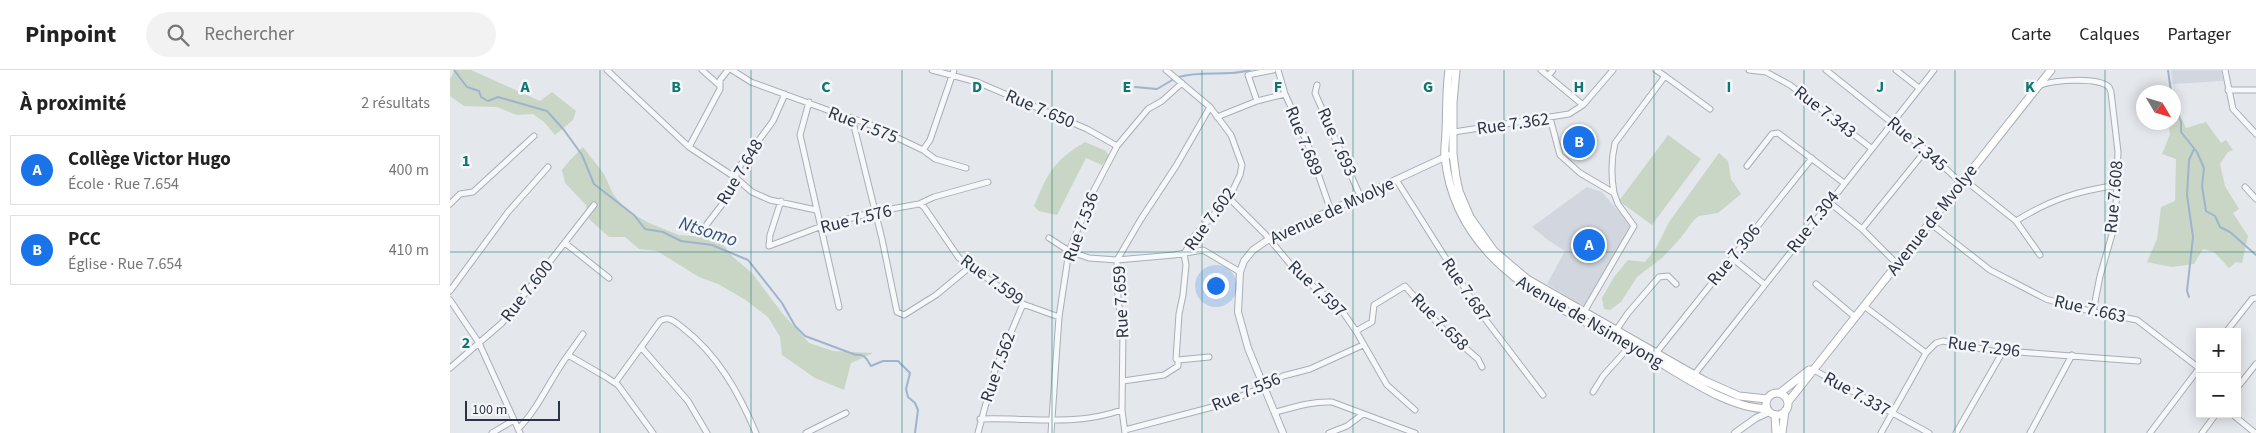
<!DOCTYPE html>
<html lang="fr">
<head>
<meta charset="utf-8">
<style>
  :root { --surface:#fff; --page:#f2f2f2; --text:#222; --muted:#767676; --line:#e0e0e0; --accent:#1a73e8 }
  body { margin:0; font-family:"Source Sans 3",sans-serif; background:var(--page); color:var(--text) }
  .controls { position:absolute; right:15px; bottom:15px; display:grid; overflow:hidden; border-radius:0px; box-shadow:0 2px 12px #0003 }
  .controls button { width:45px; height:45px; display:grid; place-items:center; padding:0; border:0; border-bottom:1px solid var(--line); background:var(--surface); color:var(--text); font:25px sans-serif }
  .compass { position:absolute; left:1686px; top:15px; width:45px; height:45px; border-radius:50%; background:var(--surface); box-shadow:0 2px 12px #0003; rotate:128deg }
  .scale { position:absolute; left:15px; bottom:12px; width:95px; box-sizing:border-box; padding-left:5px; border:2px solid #2b3445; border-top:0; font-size:14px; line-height:18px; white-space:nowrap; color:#2b3445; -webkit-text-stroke:4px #f4f6f9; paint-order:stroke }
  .you { position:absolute; left:765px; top:215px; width:18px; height:18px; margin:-12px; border:4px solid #fff; border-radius:50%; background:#1a73e8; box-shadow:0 0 0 8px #1a73e833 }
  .badge { display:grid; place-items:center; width:32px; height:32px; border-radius:50%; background:var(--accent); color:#fff; font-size:16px; font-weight:700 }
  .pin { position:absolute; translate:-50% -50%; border:2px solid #fff; box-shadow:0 1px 5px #0006 }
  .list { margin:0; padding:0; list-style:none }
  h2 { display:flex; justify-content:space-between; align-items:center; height:65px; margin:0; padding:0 20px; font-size:21px }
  h2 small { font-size:16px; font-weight:400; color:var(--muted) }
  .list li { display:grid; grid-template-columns:32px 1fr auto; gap:15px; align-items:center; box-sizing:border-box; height:70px; margin:0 10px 10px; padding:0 10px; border:1px solid var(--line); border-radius:0px }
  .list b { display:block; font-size:19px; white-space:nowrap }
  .list p { margin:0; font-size:16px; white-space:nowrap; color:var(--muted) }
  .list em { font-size:16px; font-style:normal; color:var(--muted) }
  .icon { flex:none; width:28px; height:28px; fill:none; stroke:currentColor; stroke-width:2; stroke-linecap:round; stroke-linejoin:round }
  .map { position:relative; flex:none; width:1806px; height:363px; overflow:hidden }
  header { display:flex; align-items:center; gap:30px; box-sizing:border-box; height:70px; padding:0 25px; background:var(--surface); border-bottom:1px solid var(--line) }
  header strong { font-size:24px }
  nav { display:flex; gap:28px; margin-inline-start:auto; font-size:18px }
  .search { width:350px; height:45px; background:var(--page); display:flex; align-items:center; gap:12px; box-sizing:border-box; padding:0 18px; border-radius:28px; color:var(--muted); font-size:19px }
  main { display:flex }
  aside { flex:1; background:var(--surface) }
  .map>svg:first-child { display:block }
  .built { fill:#d2d6de }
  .green { fill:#c9d6c5 }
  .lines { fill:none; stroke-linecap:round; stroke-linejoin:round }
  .stream { stroke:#9fb4cc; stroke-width:2 }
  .minor-casing { stroke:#a9aeb7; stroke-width:7 }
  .tertiary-casing { stroke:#a9aeb7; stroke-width:8 }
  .secondary-casing { stroke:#a9aeb7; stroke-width:9 }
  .minor { stroke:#f7f8fa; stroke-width:5 }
  .tertiary { stroke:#f7f8fa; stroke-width:6 }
  .secondary { stroke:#fff; stroke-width:7 }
  .grid { fill:none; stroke:#0f766e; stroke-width:1; stroke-opacity:0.55 }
  .labels { text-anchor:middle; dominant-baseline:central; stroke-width:5; stroke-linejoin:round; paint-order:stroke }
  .street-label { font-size:18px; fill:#2b3445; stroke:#f4f6f9 }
  .water-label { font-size:19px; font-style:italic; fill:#34527a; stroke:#f4f6f9 }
  .grid-label { font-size:16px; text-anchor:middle; font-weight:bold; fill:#0f766e; stroke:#f4f6f9; stroke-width:5; stroke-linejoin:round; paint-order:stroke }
</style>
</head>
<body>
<header>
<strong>Pinpoint</strong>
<div class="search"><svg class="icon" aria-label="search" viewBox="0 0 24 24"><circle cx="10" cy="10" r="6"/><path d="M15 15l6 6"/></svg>Rechercher</div>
<nav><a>Carte</a><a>Calques</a><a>Partager</a></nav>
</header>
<main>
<aside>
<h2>À proximité<small>2 résultats</small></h2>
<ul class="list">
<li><span class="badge">A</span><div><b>Collège Victor Hugo</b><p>École · Rue 7.654</p></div><em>400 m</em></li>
<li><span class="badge">B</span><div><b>PCC</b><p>Église · Rue 7.654</p></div><em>410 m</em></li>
</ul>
</aside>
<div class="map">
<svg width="1806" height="363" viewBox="0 0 1806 363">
  <rect width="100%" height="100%" fill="#e4e7ec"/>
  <path class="built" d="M1721,0H1771L1773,11L1723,14Z
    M1137,117L1152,122L1182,157L1134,237L1097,214L1115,181L1098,170L1082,157Z"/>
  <path class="green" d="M5,0H21L90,31L102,22L126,41L123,50L105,65L94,52L83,44L67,45L47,37L14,36L0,26V9Z
    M1729,42L1736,58L1756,52L1771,73L1776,70L1783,80L1778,82L1770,94L1775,116L1789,139L1783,143L1798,166L1792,193L1786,192L1779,198L1764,182L1753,179L1744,194L1722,197L1697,192L1707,169L1711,137L1725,131L1726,89L1712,84L1720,64L1718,53L1724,52V44Z
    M1218,65L1251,89L1202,155L1169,131Z
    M635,72L656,81L659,86L652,95L636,88L607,145L589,141L584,136C598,103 603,91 635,72Z
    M133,77L154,104L163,124L176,140L199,153L229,165L254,167L271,172L283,187L302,203L332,243L359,273L383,281L423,283L401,293L394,320L365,308L332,285L330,267L318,247L294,229L268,214L249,207L207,181L189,179L175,167H159L139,149L136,135L115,113L112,100L120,90Z
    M1269,83L1278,91L1281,109L1291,124L1268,143L1249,146L1244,150L1229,170L1212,188L1187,207L1171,232L1160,240L1154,239L1152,228L1164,207L1178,190L1195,192L1206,178L1219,152Z"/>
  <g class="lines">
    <path class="stream" d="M4,0L17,17L29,21L31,27L38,31L48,27L97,41L114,60L132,85L144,114L184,145L195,159L213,162L231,171L262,175L298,190L332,233L345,256L355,266L406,285C415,284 416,288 421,296L433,291H448L460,303L456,319L458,327L465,333L468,340L465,363
      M1718,0L1721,22
      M729,7C752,0 777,7 800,0
      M685,17L707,19L724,9
      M1724,34L1731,52V62L1747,82L1754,98L1752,116L1756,141L1765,146L1770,157L1780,162L1806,185
      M1739,227L1737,221L1743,167L1737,125L1739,90L1744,79"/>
    <defs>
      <path id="minor" d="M157,0L239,77L286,108L302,122L320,130L366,140
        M252,0L269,15
        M282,0L301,12L391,45L414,52L473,80L485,89L516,98
        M482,0L527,12L637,59L667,76
        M828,0L835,24L858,75L881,141
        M1091,0L1133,35
        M1299,0L1316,2L1340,15L1421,78
        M1376,0L1476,80L1510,112L1516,111L1566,151C1601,129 1628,121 1668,115
        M1446,0L1469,18
        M1775,0L1783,39L1806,64
        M1098,6L1103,0
        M1215,6L1260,39
        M867,15L865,23L911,128
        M1591,15C1605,10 1647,7 1659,17L1661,22L1668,82L1666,136L1665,154L1650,206L1643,242
        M1778,20H1806
        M807,31L835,24
        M359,32L350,65L389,237
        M767,47L807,31L798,5L823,0
        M402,48L432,169L447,242L454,245L486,225L521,196
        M1100,48L1110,85L1130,103L1164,123L1168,134L1184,156L1134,242
        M1004,62L1119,44L1133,35L1163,0
        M239,77L270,19V10L278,0
        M473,80L480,70L504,0
        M1297,96L1322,64L1328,63L1394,113
        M947,111L1029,241L1093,325
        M1795,117L1806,129
        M1164,123C1161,106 1161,90 1165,73L1215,6L1206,0
        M779,128L815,164L852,208L888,235L906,261L937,315L965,340
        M331,131L320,165L319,176L372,156L424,142L469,134L484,127L538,112
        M1379,132L1412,159L1447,194
        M0,134L10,124L23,122L84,66
        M470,134L474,137L509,188L573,234L609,247
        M1566,151L1590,185
        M257,154L284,119L287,100L323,51L335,24
        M1477,156L1485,157L1540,200L1596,229L1626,238L1687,250L1749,298
        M1412,159L1476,80
        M599,168L619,181L639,188L667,190L724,185L753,180L790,202
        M115,173L159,208
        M1282,188L1314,214
        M1366,214L1405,247
        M0,221L58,142L98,97
        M0,230L29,273L70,363
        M1414,236L1476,283
        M1167,259L1178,243L1209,207L1218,206L1226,214
        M906,261L922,252L924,235L955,216L992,258L1028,289L1032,297
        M1776,262L1802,229L1806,228
        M191,277L238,331L257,363
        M1206,283L1362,88
        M118,285L133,264
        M728,290L759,287
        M0,298L52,253L144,135
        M1362,299L1479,363
        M1244,305L1484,0
        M673,311L714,305L728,296V290L726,289L729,244L733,225L736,195L734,184L745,165L779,128L790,105L792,95L781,65L760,37L716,0
        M165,313L210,251C219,245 225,252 233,258C268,285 289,323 306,363
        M1787,318L1806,294
        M1143,322L1153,306L1180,276
        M826,342C844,337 863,331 882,332L965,363
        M1782,344L1805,363
        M530,349C580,347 623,357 672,340
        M68,359C89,338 100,309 118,285L156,307L168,315L203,363
        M675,360L770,335L813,317L833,306L860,299L913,275
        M42,363L64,350
        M356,363L396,343
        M528,363L545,300L573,234
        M601,363L609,247L619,181L644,120L667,76L698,39L712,31L732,13
        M675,363L672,340L673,259L668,231L667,190L691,149L726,96L760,37
        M879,363L897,356L913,344
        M1431,363L1476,283L1486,273L1493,271L1552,283L1569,282L1688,291
        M1506,363L1552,283
        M1580,363L1622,285
        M1700,363L1750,297
        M1752,363L1766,344"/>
      <path id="tertiary" d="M833,363L798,278L788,242L790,202L794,191L803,180L819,169L999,85
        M1285,363L1306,348L1319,342"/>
      <path id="secondary" d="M999,0C996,20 997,40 996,61C996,69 994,79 995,87C1006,198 1112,238 1197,285C1231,304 1276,338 1317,339
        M1006,0L1003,33V84L1006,107L1009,121L1020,147L1044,181L1077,209L1255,311L1289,326L1317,329
        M1316 334a11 11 0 1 1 22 0a11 11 0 1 1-22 0Z
        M1330,323L1359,300
        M1338,332L1601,0
        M1325,345L1326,363
        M1332,363L1335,341"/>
    </defs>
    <use href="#minor" class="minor-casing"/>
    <use href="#tertiary" class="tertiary-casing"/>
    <use href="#secondary" class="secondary-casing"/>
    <use href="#minor" class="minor"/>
    <use href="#tertiary" class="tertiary"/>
    <use href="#secondary" class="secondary"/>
  </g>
  <path class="grid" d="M150,0V363M301,0V363M452,0V363M602,0V363M752,0V363M903,0V363M1054,0V363M1204,0V363M1354,0V363M1505,0V363M1655,0V363M0,182H1806"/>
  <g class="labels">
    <g class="street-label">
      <text transform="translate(590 39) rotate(23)">Rue 7.650</text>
      <text transform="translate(1375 42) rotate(38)">Rue 7.343</text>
      <text transform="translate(1063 54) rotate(-8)">Rue 7.362</text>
      <text transform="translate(413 55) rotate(21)">Rue 7.575</text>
      <text transform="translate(854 71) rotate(68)">Rue 7.689</text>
      <text transform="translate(887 72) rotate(66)">Rue 7.693</text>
      <text transform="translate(1467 74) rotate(41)">Rue 7.345</text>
      <text transform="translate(290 102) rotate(-59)">Rue 7.648</text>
      <text transform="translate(1664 127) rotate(-85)">Rue 7.608</text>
      <text transform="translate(882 141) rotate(-25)">Avenue de Mvolye</text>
      <text transform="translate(406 149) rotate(-14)">Rue 7.576</text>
      <text transform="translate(760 149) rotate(-54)">Rue 7.602</text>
      <text transform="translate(1482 150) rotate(-52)">Avenue de Mvolye</text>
      <text transform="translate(1363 152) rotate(-52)">Rue 7.304</text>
      <text transform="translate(631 157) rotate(-70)">Rue 7.536</text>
      <text transform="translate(1284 185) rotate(-51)">Rue 7.306</text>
      <text transform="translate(542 210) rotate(36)">Rue 7.599</text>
      <text transform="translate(867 219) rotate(44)">Rue 7.597</text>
      <text transform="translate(1016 220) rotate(56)">Rue 7.687</text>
      <text transform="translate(77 221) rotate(-52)">Rue 7.600</text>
      <text transform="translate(671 232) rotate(-93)">Rue 7.659</text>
      <text transform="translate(1640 239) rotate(13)">Rue 7.663</text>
      <text transform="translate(990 252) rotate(45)">Rue 7.658</text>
      <text transform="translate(1140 252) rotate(30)">Avenue de Nsimeyong</text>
      <text transform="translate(1534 277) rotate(7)">Rue 7.296</text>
      <text transform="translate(548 297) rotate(-71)">Rue 7.562</text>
      <text transform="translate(796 322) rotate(-23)">Rue 7.556</text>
      <text transform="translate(1407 324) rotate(29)">Rue 7.337</text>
    </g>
    <g class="water-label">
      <text transform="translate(258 162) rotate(18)">Ntsomo</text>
    </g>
  </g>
  <g class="grid-label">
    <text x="75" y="22">A</text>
    <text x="226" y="22">B</text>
    <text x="376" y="22">C</text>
    <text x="527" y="22">D</text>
    <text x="677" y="22">E</text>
    <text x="828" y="22">F</text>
    <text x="978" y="22">G</text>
    <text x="1129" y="22">H</text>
    <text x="1279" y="22">I</text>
    <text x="1430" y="22">J</text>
    <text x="1580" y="22">K</text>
    <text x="16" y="96">1</text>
    <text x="16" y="278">2</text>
  </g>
</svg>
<div class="controls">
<button>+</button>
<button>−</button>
</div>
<svg class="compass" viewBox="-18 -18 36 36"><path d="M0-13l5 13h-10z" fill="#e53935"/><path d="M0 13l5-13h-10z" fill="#767676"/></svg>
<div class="scale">100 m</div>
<div class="you"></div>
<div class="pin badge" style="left:1139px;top:175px">A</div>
<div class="pin badge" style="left:1129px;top:72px">B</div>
</div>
</main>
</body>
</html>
